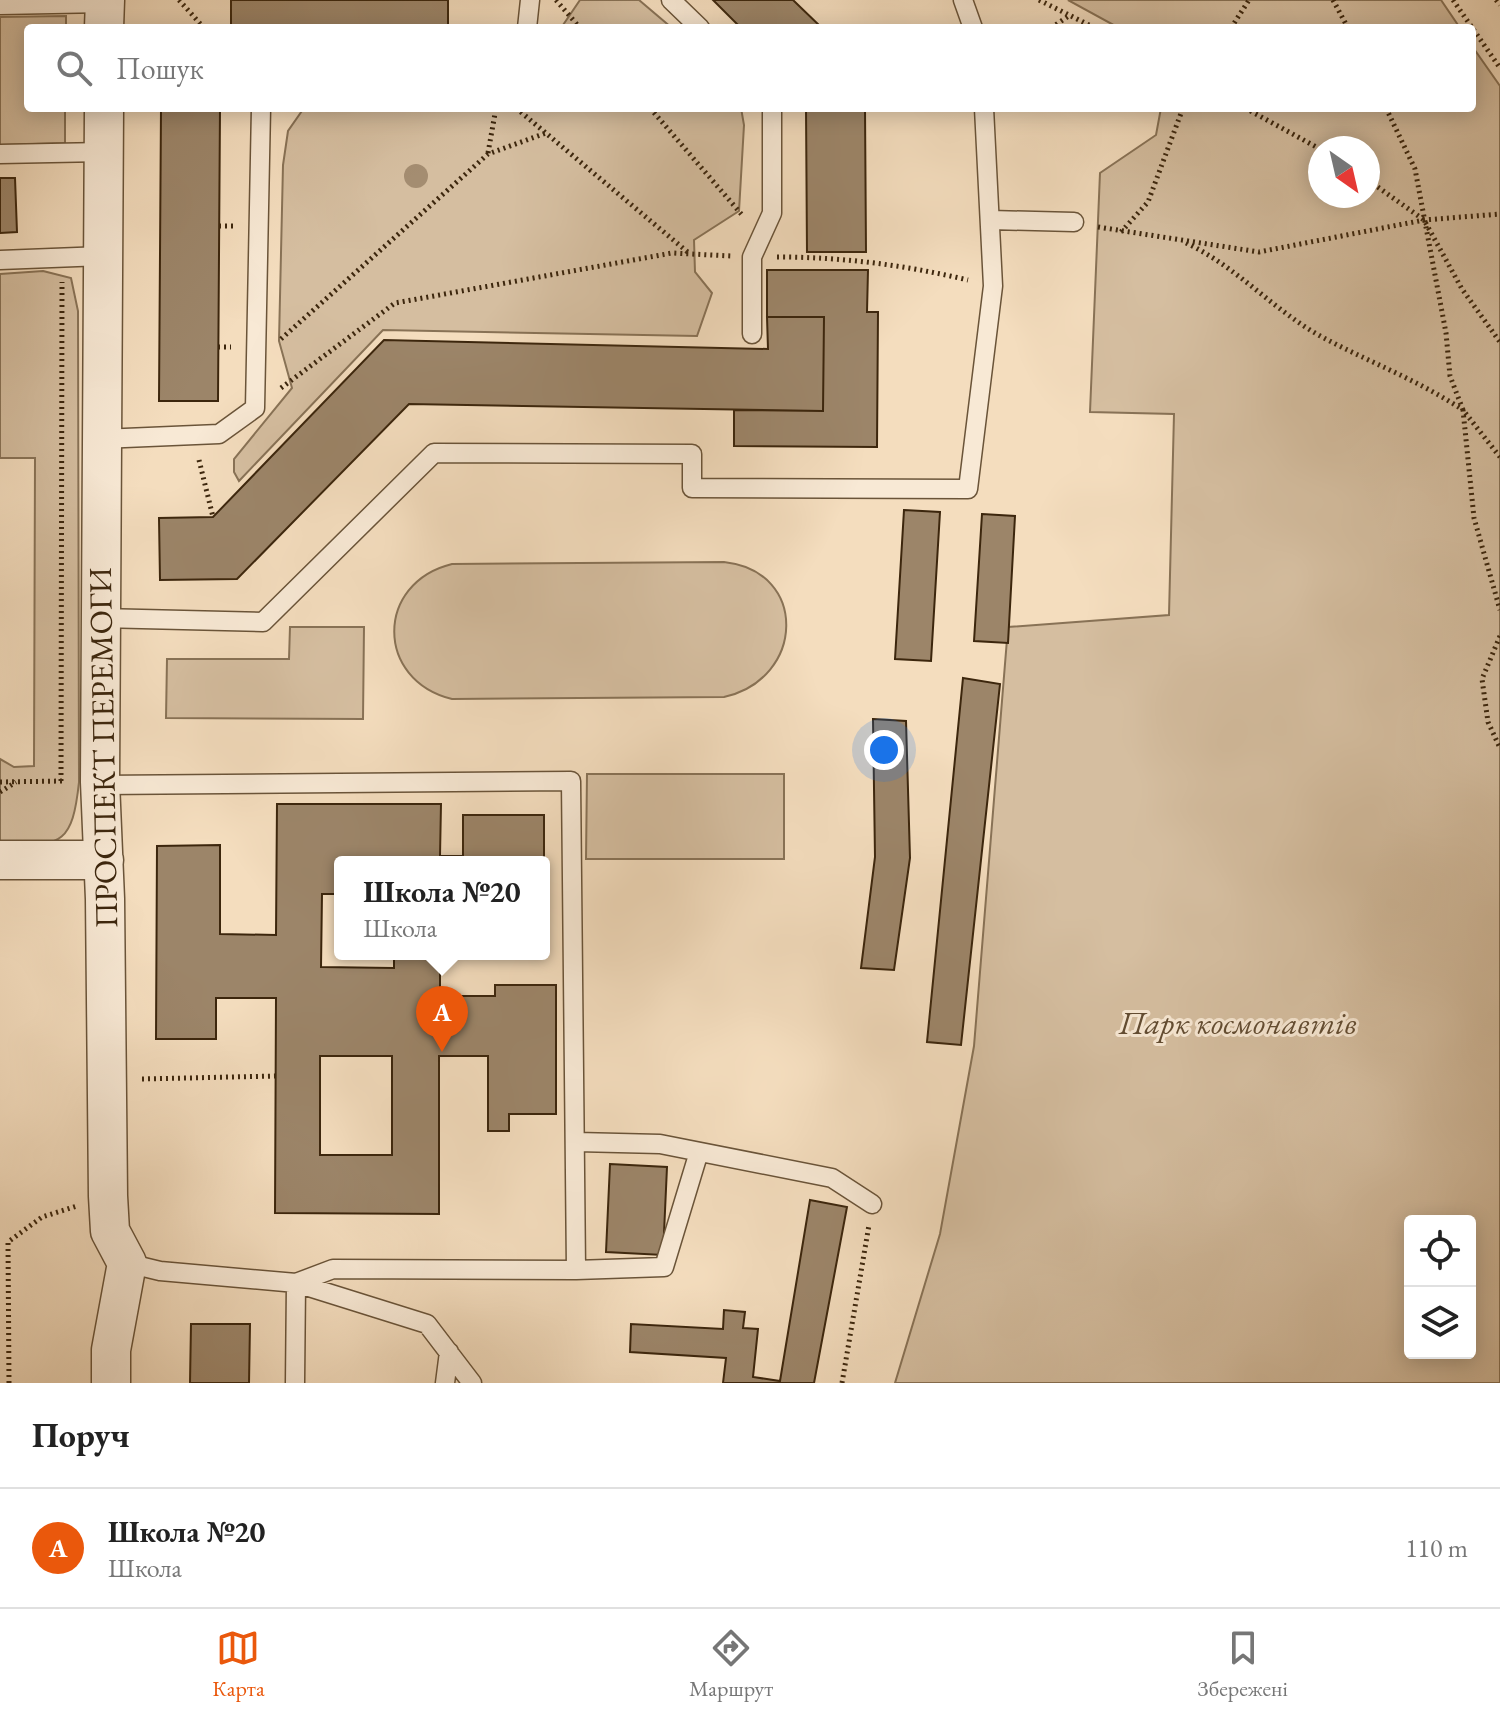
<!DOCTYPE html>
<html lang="uk">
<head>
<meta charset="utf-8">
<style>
  :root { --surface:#fff; --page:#f6f6f6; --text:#222; --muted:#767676; --line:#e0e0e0; --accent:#ea580c }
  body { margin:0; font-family:"EB Garamond",serif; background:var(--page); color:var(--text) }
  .controls { position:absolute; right:24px; bottom:24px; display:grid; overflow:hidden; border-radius:8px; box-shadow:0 4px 20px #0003 }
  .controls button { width:72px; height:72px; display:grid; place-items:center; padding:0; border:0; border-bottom:2px solid var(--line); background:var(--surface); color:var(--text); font:40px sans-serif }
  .compass { position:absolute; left:1308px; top:136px; width:72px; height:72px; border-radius:50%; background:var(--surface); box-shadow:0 4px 20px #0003; rotate:146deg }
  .you { position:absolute; left:884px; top:750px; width:28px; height:28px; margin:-20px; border:6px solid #fff; border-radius:50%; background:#1a73e8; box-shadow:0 0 0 12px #1a73e833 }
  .badge { display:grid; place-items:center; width:52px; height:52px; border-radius:50%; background:var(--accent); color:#fff; font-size:26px; font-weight:700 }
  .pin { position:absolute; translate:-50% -66px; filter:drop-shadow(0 2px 4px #0008) }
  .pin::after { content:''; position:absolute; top:42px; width:28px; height:24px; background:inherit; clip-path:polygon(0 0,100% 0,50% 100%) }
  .popup { position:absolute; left:334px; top:856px; width:216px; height:104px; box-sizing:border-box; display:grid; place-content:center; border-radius:8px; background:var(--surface); filter:drop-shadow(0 2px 6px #0005); font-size:26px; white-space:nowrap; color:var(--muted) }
  .popup b { font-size:30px; color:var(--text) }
  .popup::after { content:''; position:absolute; left:50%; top:100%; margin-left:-16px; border:16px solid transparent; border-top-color:var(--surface) }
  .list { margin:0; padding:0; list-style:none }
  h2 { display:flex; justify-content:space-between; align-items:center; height:104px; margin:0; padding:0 32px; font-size:34px }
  h2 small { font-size:26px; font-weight:400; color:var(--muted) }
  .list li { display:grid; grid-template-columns:52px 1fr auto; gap:24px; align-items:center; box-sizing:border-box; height:120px; padding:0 32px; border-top:2px solid var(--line) }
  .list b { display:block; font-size:30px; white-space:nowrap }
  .list p { margin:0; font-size:26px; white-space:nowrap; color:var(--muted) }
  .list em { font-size:26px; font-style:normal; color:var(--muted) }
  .icon { flex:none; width:44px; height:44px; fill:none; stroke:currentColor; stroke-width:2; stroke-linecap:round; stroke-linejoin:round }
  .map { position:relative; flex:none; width:1500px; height:1383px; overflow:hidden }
  .search { position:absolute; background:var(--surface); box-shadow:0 4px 20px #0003; left:24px; right:24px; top:24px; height:88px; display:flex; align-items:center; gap:20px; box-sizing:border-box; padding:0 28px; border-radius:8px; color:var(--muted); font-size:30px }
  .sheet { height:224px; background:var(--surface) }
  nav { display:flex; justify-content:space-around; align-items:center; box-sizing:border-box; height:112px; border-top:2px solid var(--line); background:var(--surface); font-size:22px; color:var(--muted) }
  nav a { display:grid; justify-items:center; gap:4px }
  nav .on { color:var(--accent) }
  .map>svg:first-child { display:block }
  .green { fill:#d5bea0; stroke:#887256; stroke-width:2; fill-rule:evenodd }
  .building { fill:#9c8569; stroke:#3c260d; stroke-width:2; fill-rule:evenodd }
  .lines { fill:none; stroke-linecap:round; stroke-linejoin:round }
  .service-casing { stroke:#6a5439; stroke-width:21 }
  .minor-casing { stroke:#6a5439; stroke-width:41 }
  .path { stroke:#3c260d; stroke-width:5; stroke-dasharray:2 4; stroke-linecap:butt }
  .service { stroke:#f8e9d5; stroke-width:18 }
  .minor { stroke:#f8e9d5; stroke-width:38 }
  .tree { fill:#a48d71 }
  .labels { text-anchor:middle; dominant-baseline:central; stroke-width:6; stroke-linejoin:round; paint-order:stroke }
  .street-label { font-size:32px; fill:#3c260d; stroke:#f8e9d5 }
  .park-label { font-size:32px; font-style:italic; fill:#624c32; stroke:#f8e9d5 }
</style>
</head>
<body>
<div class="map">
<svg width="1500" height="1383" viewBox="0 0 1500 1383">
  <rect width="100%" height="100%" fill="#f4ddbe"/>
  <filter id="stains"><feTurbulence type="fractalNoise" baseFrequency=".0025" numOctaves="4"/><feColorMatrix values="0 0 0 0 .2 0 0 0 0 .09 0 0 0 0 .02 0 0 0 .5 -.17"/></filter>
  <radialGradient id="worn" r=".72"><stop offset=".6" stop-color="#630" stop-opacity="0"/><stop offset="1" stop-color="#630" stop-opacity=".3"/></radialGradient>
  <path class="green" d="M580,0H639L672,28H561Z
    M1068,0H1441L1460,28H1119Z
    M66,16V28H28V108H65V143L0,145V17Z
    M1472,46L1500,86V1383H895L940,1234L974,1046L1008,627L1169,615L1174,414L1090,412L1100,173L1156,135L1161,108H1472ZM1320,148H1368V196H1320ZM1410,1221H1470V1353H1410Z
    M304,108L402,111L741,108L744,125L739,211L694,240L695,272L712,293L697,336L383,330L239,481L234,472V459L292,388L279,341L283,165L288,131Z
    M43,271L71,278L78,311L79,782C72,848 60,844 0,848V759L14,767L34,766L35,458H0V274Z
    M724,562C809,571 805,679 724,697L452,699C375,680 375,583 452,564Z
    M290,627H364L363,719L166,718L167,659H289Z
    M587,774H784V859H586Z"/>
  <path class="building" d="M231,0H448V28H231Z
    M713,0H793L822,28H741Z
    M161,108H220L218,401H159Z
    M806,108H865L866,252H807Z
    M0,178H15L17,232L0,233Z
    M767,270H868L867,312H878L877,447L734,446V410L823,411L824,317H767Z
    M767,317H824L823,411L409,404L237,579L160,580L159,518L213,517L384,340L768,349Z
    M904,510L940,512L931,661L895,659Z
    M982,514L1015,516L1008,643L974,641Z
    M963,678L1000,684L961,1045L927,1042Z
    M873,719L906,721L910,858L894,970L861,968L875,857Z
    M277,804H441L440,856H463V815H544V874V862H340L338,894H322L321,967L394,968V954H440V996H495V985H556V1114H509V1131H488V1056H439V1214L275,1213L276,998H216V1039H156L157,846L220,845V934L276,935ZM320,1056H392V1155H320Z
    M610,1164L667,1167L663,1255L606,1252Z
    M810,1200L847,1207L814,1383H723L726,1358L630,1352L631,1324L723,1329L724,1310L745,1312L743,1328L758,1329L753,1377L780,1381Z
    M191,1324H250L249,1383H190Z"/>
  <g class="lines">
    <defs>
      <path id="service" d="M671,0L700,28
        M963,0L973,28
        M0,5L105,3
        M527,28L530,0
        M0,154L103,152
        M991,220L1074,222
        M0,260L103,256
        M752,334V257L772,213V108
        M101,439L219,434L255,408L261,108
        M100,618L263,622L434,453L692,454V488L968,489L993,286L984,108
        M100,785L571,781L576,1270L333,1269L296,1283L160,1271L127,1263
        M577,1142L660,1144L832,1178L872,1204
        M576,1270L664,1267L698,1155
        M295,1383L296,1283L427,1324L472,1383
        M445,1383L449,1352"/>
      <path id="minor" d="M104,28L105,0
        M104,108L100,782L105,899L108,1196L110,1231L127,1263L111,1350V1383
        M0,860H104"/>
    </defs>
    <use href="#service" class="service-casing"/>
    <use href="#minor" class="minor-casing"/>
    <path class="path" d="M179,0L204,28
      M556,0L580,28
      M1039,0L1095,28
      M1333,0L1348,28
      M1453,0L1500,68
      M1496,0L1500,5
      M1051,28L1070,15
      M1231,28L1249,0
      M516,108L690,254
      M650,108L743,216
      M1245,108L1320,149
      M1386,108L1415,169L1446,333L1450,376L1463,410L1500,457
      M488,153L496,108
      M1368,180L1424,220L1462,289L1500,342
      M219,226H234
      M1098,227L1259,252L1424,220L1500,214
      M1121,232L1148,202L1183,108
      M1186,243C1236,266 1273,310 1322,337C1369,362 1418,380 1463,410L1474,518L1500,610
      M777,257C843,257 904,265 968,280
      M281,339L488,154L546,133
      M218,347H231
      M281,388L395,303L672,253L731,256
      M199,460L213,517
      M1500,636L1482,679L1488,722L1500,748
      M61,781L62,282
      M0,782L63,781
      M0,792L16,782
      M142,1079L276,1076
      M9,1383L8,1242L42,1217L77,1206
      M842,1383L869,1225"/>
    <use href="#service" class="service"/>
    <use href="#minor" class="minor"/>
  </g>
  <circle class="tree" cx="416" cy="176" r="12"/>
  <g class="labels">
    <g class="street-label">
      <text transform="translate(103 748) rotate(-91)">ПРОСПЕКТ ПЕРЕМОГИ</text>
    </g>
    <g class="park-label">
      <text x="1238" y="1023">Парк космонавтів</text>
    </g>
  </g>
  <rect width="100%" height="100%" filter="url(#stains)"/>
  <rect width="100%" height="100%" fill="url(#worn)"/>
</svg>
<div class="controls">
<button><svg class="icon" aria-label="locate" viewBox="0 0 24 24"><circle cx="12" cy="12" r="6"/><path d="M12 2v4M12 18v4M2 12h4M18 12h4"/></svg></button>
<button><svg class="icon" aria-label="layers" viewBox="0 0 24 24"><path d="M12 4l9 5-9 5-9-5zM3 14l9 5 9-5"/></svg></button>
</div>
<svg class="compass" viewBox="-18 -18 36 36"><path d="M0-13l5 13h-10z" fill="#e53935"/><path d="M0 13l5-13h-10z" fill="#767676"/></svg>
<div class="you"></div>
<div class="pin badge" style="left:442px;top:1052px">A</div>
<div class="popup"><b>Школа №20</b>Школа</div>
<div class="search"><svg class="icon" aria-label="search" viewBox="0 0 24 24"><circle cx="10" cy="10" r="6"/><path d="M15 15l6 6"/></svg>Пошук</div>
</div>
<section class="sheet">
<h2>Поруч<small></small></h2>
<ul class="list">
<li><span class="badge">A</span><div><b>Школа №20</b><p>Школа</p></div><em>110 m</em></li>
</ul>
</section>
<nav>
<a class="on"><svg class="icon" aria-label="map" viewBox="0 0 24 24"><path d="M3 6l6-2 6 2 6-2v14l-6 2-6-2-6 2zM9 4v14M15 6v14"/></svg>Карта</a>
<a><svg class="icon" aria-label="directions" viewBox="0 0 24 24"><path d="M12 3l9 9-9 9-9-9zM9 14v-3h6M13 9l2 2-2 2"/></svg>Маршрут</a>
<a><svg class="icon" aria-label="saved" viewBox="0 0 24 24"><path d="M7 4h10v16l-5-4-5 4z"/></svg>Збережені</a>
</nav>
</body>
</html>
